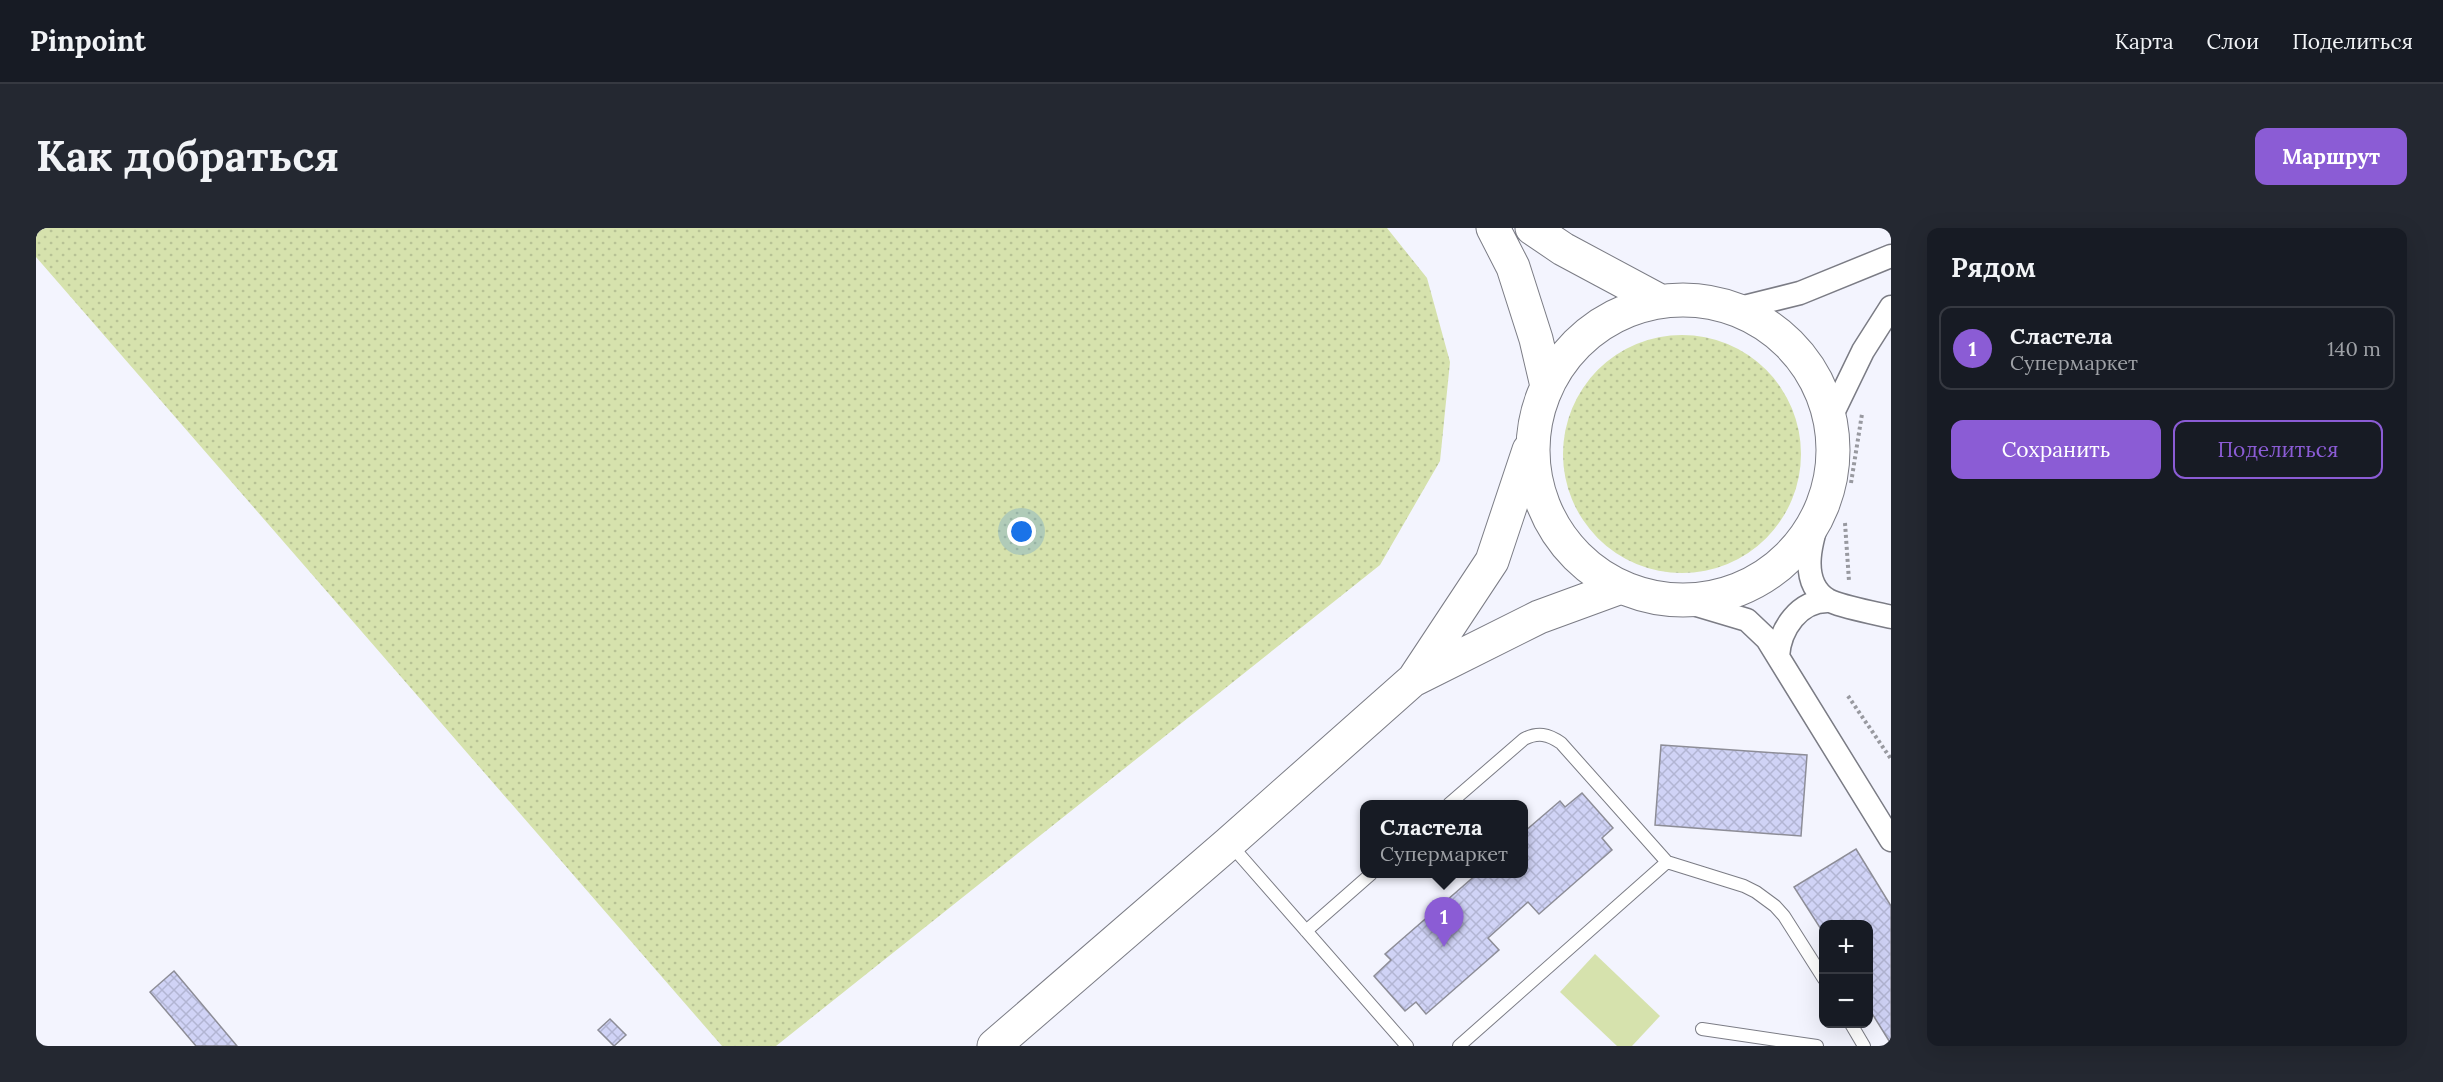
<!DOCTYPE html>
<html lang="ru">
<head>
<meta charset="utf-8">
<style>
  :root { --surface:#171b24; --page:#242831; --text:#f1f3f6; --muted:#9ea1a6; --line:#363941; --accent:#8b5cd5 }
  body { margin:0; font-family:Lora,serif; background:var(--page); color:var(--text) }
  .controls { position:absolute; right:18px; bottom:18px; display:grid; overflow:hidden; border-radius:12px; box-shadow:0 6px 24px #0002 }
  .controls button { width:54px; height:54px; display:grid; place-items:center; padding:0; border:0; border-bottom:2px solid var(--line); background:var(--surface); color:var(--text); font:30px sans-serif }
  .you { position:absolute; left:986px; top:304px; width:21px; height:21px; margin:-15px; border:4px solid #fff; border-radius:50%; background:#1a73e8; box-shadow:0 0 0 9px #1a73e833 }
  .badge { display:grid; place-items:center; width:39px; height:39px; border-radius:50%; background:var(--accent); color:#fff; font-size:20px; font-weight:700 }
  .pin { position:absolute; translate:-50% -50px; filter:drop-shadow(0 2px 3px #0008) }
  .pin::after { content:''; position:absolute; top:32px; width:21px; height:18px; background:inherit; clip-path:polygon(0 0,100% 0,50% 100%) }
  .popup { position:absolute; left:1324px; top:572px; width:168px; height:78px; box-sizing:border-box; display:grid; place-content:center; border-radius:12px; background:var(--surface); filter:drop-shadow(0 2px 4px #0005); font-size:20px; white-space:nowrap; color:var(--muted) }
  .popup b { font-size:22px; color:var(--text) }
  .popup::after { content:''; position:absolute; left:50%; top:100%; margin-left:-12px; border:12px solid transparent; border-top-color:var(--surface) }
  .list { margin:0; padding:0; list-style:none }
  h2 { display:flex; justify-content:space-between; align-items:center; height:78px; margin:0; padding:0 24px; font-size:26px }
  h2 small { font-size:20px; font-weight:400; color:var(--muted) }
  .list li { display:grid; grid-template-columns:39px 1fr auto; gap:18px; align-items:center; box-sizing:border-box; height:84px; margin:0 12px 12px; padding:0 12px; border:2px solid var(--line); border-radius:12px }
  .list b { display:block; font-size:22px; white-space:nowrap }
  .list p { margin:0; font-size:20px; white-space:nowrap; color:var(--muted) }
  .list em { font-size:20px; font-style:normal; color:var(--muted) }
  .actions { display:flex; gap:12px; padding:18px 24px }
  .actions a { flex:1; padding:14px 0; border:2px solid var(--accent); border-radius:12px; text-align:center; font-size:21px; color:var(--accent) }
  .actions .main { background:var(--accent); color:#fff }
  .map { position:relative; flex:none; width:1855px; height:818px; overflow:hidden; border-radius:12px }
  header { display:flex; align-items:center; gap:36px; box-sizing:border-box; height:84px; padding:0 30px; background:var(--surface); border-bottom:2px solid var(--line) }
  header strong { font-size:28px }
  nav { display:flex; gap:33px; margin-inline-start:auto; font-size:21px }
  .intro { display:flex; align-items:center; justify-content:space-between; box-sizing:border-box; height:144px; padding:0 36px }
  h1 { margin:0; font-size:42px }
  .button { padding:15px 27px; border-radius:12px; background:var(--accent); color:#fff; font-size:21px; font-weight:700 }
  main { display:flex; gap:36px; padding:0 36px }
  aside { flex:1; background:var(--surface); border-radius:12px; box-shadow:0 6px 24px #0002 }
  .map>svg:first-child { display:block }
  .grass { fill:url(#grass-dots) }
  .garden { fill:#d6e2ad }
  .building { fill:url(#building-cross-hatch); stroke:#8d8d97; stroke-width:1.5 }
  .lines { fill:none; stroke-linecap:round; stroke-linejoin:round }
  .service-casing { stroke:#7b7c85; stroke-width:14 }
  .minor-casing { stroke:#7b7c85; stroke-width:25 }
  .secondary-casing { stroke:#7b7c85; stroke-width:35 }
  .path { stroke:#9899a0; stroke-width:4; stroke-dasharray:3 3; stroke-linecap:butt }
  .service { stroke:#fff; stroke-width:12 }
  .minor { stroke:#fff; stroke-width:22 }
  .secondary { stroke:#fff; stroke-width:33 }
</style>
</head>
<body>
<header>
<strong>Pinpoint</strong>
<nav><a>Карта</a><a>Слои</a><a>Поделиться</a></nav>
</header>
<div class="intro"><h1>Как добраться</h1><a class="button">Маршрут</a></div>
<main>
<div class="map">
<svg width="1855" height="818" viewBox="0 0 1855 818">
  <defs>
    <pattern id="grass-dots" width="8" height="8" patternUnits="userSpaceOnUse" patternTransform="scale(1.5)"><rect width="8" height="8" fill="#d6e2ad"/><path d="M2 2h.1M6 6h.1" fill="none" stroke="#b7c295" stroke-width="1.8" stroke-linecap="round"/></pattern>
    <pattern id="building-cross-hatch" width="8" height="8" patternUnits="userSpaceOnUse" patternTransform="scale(1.5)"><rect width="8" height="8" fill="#d0d3f6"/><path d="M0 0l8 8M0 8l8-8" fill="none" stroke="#b2b5d3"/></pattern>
  </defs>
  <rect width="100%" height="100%" fill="#f3f4fe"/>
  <path class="grass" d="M0,0H1351L1391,50L1414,134L1404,233L1344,337L740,818H686L0,29Z
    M1527 226a119 119 0 1 1 238 0a119 119 0 1 1-238 0Z"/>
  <path class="garden" d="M1559,726L1624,788L1596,818H1581L1524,764Z"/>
  <path class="building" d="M1625,517L1771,527L1765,608L1619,597Z
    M1546,565L1577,600L1566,610L1576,622L1503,686L1492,674L1452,710L1463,722L1390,786L1380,774L1369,783L1338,748L1355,732L1349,726L1441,646H1488V604L1524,573L1529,579Z
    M1820,621L1855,678V816L1832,779V696H1788V706L1758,659Z
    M138,743L201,818H160L114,764Z
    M574,791L590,807L578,818L562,802Z"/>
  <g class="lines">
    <defs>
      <path id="service" d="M1413,576L1488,511C1502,504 1512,506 1525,515L1631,634L1708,658L1720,664L1739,678L1748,688L1788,751
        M1194,616L1371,818
        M1270,703L1335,646
        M1815,796L1828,818
        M1666,801L1781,818
        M1423,818L1631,634"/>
      <path id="minor" d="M1700,81L1764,65L1855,28
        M1794,191L1827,123L1855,79
        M1791,265C1782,294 1756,351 1792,372C1808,380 1837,384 1855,389
        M1644,372L1711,392L1731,411L1855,612
        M1742,428C1744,401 1763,372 1793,373"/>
      <path id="secondary" d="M1457,0L1477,39L1500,111L1511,158
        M1496,0L1527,21L1624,73
        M1497 222a150 150 0 1 1 300 0a150 150 0 1 1-300 0Z
        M1379,451L1503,389L1585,359
        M958,818L1193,615L1378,451L1456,333L1493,222"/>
    </defs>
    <use href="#service" class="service-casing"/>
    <use href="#minor" class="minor-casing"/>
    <use href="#secondary" class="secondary-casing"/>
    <path class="path" d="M1815,255L1826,186
      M1809,295L1813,353
      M1812,468L1855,531"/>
    <use href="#service" class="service"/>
    <use href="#minor" class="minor"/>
    <use href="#secondary" class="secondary"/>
  </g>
</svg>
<div class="controls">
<button>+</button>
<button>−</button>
</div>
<div class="you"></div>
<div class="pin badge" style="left:1408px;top:719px">1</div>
<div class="popup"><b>Сластела</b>Супермаркет</div>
</div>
<aside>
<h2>Рядом<small></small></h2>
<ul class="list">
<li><span class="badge">1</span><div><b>Сластела</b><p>Супермаркет</p></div><em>140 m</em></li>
</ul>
<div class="actions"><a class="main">Сохранить</a><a>Поделиться</a></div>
</aside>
</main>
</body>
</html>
